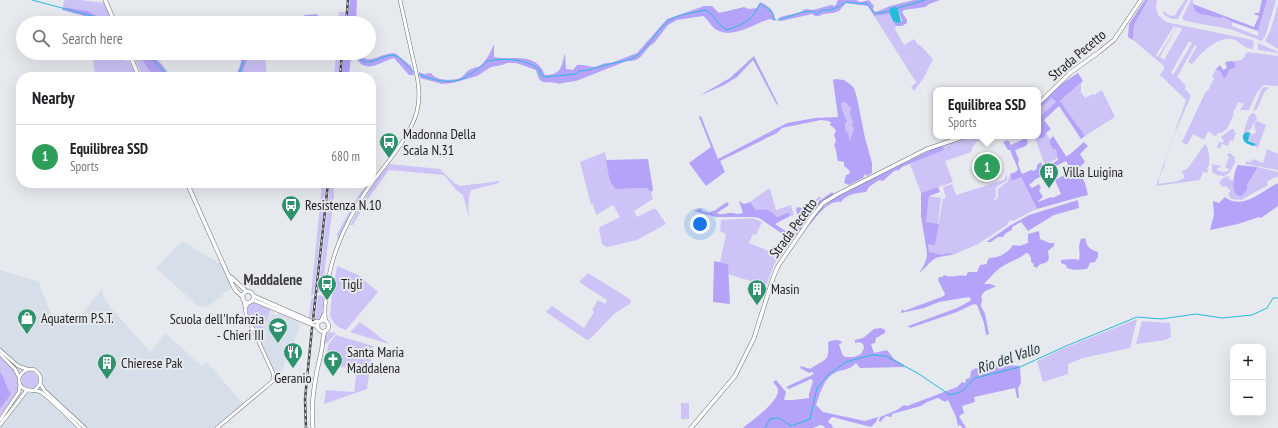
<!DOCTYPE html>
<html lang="en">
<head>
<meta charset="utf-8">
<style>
  :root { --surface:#fff; --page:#f2f2f2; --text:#202124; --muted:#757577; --line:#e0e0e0; --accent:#2f926d }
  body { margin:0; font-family:"PT Sans Narrow",sans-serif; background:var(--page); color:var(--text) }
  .controls { position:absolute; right:12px; bottom:12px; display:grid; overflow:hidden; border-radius:8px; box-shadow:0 4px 16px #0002 }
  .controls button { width:36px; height:36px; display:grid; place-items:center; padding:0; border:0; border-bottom:1px solid var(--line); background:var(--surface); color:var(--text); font:20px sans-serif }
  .you { position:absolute; left:700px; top:224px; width:14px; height:14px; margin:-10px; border:3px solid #fff; border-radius:50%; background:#1a73e8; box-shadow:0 0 0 6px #1a73e833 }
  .badge { display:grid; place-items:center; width:26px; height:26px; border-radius:50%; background:var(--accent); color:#fff; font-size:13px; font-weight:700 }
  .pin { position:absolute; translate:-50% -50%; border:2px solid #fff; box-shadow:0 1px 4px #0006 }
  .popup { position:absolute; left:933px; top:87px; width:108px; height:52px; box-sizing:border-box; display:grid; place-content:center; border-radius:8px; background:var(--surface); filter:drop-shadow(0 1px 3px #0005); font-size:13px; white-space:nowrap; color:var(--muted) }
  .popup b { font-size:15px; color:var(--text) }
  .popup::after { content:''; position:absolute; left:50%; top:100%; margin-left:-8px; border:8px solid transparent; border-top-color:var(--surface) }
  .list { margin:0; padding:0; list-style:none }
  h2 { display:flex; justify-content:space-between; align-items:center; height:52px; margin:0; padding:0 16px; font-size:17px }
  h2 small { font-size:13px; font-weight:400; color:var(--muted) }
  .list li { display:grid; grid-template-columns:26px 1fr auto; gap:12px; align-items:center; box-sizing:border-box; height:64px; padding:0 16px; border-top:1px solid var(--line) }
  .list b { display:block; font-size:15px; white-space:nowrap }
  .list p { margin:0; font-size:13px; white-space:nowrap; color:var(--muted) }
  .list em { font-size:13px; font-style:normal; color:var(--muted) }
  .icon { flex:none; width:22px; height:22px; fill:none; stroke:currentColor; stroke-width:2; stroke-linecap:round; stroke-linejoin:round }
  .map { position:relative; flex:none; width:1278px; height:428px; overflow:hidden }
  .search { position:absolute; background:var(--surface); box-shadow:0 4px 16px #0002; left:16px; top:16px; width:360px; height:44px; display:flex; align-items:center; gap:10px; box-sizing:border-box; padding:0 14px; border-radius:22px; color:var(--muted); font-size:15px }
  .panel { position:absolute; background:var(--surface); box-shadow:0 4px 16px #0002; left:16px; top:72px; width:360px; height:116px; border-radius:16px }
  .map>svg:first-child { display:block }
  .built { fill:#d6dee9 }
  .green { fill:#cdc3f7; fill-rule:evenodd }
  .forest { fill:#b5a3fa; fill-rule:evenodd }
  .water { fill:#28b9dc }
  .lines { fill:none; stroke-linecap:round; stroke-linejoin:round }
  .stream { stroke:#28b9dc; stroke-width:1 }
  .tertiary-casing { stroke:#6d7073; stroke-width:4 }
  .secondary-casing { stroke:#6d7073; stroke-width:4.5 }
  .tertiary { stroke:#fff; stroke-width:3 }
  .secondary { stroke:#fff; stroke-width:3.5 }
  .rail-casing { stroke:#47494b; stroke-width:2.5 }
  .rail { stroke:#e6eaee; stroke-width:1; stroke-dasharray:3; stroke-linecap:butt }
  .labels { text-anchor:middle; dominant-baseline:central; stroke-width:4; stroke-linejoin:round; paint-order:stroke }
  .street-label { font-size:14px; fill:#1c1d1e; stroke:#e6eaee }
  .poi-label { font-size:14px; fill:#1c1d1e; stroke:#e6eaee; text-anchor:start }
  .neighbourhood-label { font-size:15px; font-weight:bold; fill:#3a3c40; stroke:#e6eaee }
  .water-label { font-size:15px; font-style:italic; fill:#1c333a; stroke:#e6eaee }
</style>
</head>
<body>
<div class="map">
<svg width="1278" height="428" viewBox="0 0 1278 428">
  <rect width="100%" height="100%" fill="#e6eaee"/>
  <path class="built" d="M182,241L221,264L231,288L210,305L199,307L156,268Z
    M0,270L39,282L50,312L70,326L74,325L102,288L103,295L107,303L150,352L165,333L202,366L207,362L244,405L217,428H0V410L15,387L0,360Z
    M270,312L276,316L280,313L296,321L300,326L282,370L279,373L274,371L259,338Z"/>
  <path class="green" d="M64,0H81L104,3L113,23L88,11L63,7Z
    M1148,0H1157L1156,7L1158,15L1166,22L1252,40L1254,42L1253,49C1246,49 1243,45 1237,41C1221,32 1201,53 1192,64L1188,62L1197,46L1195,45L1177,77L1181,80L1182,82L1186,86L1185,89L1191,96L1174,135L1165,161C1165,169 1158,175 1159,184L1178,181L1184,178V175L1181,172L1188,168L1205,144C1209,148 1210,160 1209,166L1207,168L1208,173L1203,172L1200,180L1156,186L1186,100L1160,75L1164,69V66L1133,40L1134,25ZM1174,26L1176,28L1158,57L1156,55ZM1177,27L1182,29L1164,60L1160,57ZM1189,41L1192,43L1173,75L1171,73Z
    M1185,0H1188L1178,19H1172L1164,15L1163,11H1164L1168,15L1174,16Z
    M1191,0H1193V4L1222,17L1232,22V26L1258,36V31L1267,0H1276L1266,34L1262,41L1230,29L1185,21L1182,18Z
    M1278,4V49L1265,41L1271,29Z
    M339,12H345L344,23H337Z
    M883,14H890L896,26L895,29L904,45L914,39L918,45H920L933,59L923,79L914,91L911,87L916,82L874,16Z
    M1258,43L1278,52V53L1258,50Z
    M1247,52L1278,56V86L1263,85L1256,94L1249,110H1240L1244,104L1238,102C1237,107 1235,108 1233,113L1234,114L1227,129L1221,133H1218L1216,136L1212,135V133L1208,132L1204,140L1193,134L1187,145L1182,142L1206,91H1208L1214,78L1212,77L1216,69L1222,73L1226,74L1234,64L1232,61L1242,60Z
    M132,53H139L147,68L155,77H143Z
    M251,53H265L267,77H241L248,58Z
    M336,53H341L338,77H334Z
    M93,56L129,61L137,77H96L94,67Z
    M1081,83V92L1085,98L1093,94L1094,95L1102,90L1115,117L1085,136L1060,101Z
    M1265,87L1269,88L1265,91L1257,109L1253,111L1262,88Z
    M1052,98L1056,102L1038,118V110Z
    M845,102C856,109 856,130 850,141L848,134L846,132L845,124L847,121L842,110L841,104Z
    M1253,113L1255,114L1257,120L1253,124L1251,129L1243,134L1249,116Z
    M1257,121L1266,125L1258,148L1254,146L1256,144L1248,141L1250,136L1246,132L1245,133L1249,131L1252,135L1256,132L1254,124Z
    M1232,129L1235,130L1234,132L1236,133L1233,141L1230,140L1228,146L1222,144L1220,149L1217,147L1219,142L1222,143L1224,140L1221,138L1222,136Z
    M1046,133L1050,139V143L1056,149L1058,158L1046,164L1044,163L1035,138H1044Z
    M970,136H988C979,145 977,135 971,152L945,161L953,182L921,193L910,164L944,150L943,144Z
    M1267,149L1278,154V170L1245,164L1247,161L1251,162L1253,159L1263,163Z
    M605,152L612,184L616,189L646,188L651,192L653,199L634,211L637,217L653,209H656L666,224L637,240L607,247L602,244L599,229L600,227L620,217L613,205L596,215L593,204L591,205L580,162Z
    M1228,153L1232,154V155L1235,157L1234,160L1236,161L1229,173L1224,176L1217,175L1212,172V164L1221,166V168L1218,167L1217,170L1223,172L1228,171L1229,169L1225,167L1229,157L1227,155Z
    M389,164L440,169L454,183L460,186L500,181L499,183L471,190C468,199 468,209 469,218L463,195L457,191L444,175L389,170L369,197L353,225H350C361,204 373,183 389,164Z
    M1257,167L1278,172V177L1273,178L1267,182L1268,185L1241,200L1231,199L1228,194L1231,191L1226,186L1223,187L1219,183C1221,179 1224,177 1228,176L1230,180H1233L1235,192L1247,185L1256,172Z
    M1007,174V180C997,188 995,183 996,197L994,198L995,201L998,197V189L1008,181L1010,174L1012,181L1021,177L1037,209L1028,213L1013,221L1010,220L1007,225L978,244L955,254L945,253L944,255L929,252L928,243L935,244L943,199L946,198L943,187L952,184L956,195L1004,180Z
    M322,183H326L314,294L311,296Z
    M330,183H333L334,197L322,291L318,292Z
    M368,183H371L338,241L337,234L358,196Z
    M768,189H770L776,210L791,205L794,215L790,216L789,212L777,217L763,209L756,210L750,202Z
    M929,196L941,198L938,224L926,223Z
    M753,218L762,222L756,235L753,234L749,243L779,255L774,265L766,286L728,274V264L720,262L726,234L720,231L721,220Z
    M337,266L358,275L378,292L346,330L340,328L335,324L330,317L332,294Z
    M588,273L630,299L631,303L614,314L591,338L587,340L546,312L552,306L584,328L594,312L592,310L598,300L605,304L607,300L579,282Z
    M320,295L324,297L322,316L320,319L315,320L318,296Z
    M314,297L311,320L309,318L311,299Z
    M253,302L271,309L259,338L248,313V307Z
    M1137,319L1130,348L1083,358L1068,364V374L1043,382L1037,361L1062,349Z
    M1142,321L1170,323L1171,337L1165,340L1136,344Z
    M360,322L389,344L350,332Z
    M329,332L336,333L327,343L324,344L325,336Z
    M336,335L373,346L367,389L324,404L326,390L354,392L357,369L326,365L328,345Z
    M0,357C12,368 20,373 18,391L0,416V409L10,394C6,387 5,378 0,372Z
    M22 380a8 8 0 1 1 16 0a8 8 0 1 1-16 0Z
    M681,403H689V419H681Z"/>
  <path class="forest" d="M350,0H357L356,23H347Z
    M838,0H856L861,2L869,0L874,6L873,9L875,12L881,10L890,6L914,0H940L929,4L925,7L904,10L902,12L907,20V23L902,26H896L893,21L899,23L902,21L898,8H891L890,14L874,16L868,6L846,3L839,11L833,13L823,14L819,16H815L812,14L781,21L778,20L780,17L801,12L805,9L813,10L831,5L835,6Z
    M1145,0H1148L1134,25L1133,40L1128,37L1129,24Z
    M1262,0H1267L1258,31L1232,22L1223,17L1221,18L1201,14L1195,11L1193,4L1254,27L1259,16L1254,14L1255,13H1259Z
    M760,2C769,6 775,11 775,21L770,19C755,23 735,38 719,31C711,28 709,20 703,16L677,20L668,25L654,43C642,50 644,62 627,61L576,81L562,83L560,84C554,81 543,84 540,80C538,78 537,73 536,70L516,63H507L502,65L491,67L477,76L453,83L442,84L420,78L419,72L424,74L431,73C436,81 452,81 460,78C464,76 466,72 469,70C473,67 478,68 481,65C487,60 491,51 494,44V57C514,61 535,51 545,75C562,74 561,68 565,53L566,69L573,70L577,65C583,64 589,67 594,67C600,66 605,62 611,63L637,53L667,19L704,6H712L719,13L744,7L749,9L757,8Z
    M63,7L88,11L112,23H99L88,17L62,10Z
    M316,14L321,17L318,22L313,20L303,23H286L305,15Z
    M139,53C156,53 162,65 171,77H155L147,68Z
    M243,53H251L248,58L241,77H235L240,66Z
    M344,53H359C369,67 379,53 395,53L411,66L414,75H409L394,58C384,60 372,71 361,64C358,61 355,57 353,54L351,56L349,77H341Z
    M754,56L778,104L777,105L753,60L737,77L724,85L699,96L730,78Z
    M1232,61L1235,64V68L1230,69L1225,78L1222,76V73L1216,69L1220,65L1223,70L1227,68L1225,62Z
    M1078,73L1083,81L1060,101L1085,136L1081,139L1059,106L1044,120L1051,129L1046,133L1044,138H1035L1034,136H1038V118L1056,102L1052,98L1038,110V107L1058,86Z
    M835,79L844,80L851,85L854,88L857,98L865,138L872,163V173L867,176L865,174L863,178L849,185L844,183L846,175L849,174L850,171L844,166V162L838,161C836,155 837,150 834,145L836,141L834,135L836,131L834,128L830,125L831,123L829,121L821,120L782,128L777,133L720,161L725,172L706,186L689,163L711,147L699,117L701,116L718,159L787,123L815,118L838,117L833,80ZM845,102L851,108L850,114L853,122L852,125L854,128L850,141L848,133L846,132L845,124L847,121L842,110L841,104Z
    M1053,136L1066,156L1069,155L1084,142L1088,146L1080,154L1085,162L1078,169L1085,183L1088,195L1076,198L1037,209L1021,177L1012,181L1010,174L1016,172L1018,169L1010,150H1008L1003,142L1008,140L1011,145L1026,138L1028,142L1026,146L1015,150L1019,160L1018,164L1022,174L1031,170L1034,171L1037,168V165L1041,162L1045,174L1036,179L1029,185L1032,188L1039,184L1041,188L1039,190L1043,197L1038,201V202L1051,197L1052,198L1061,194L1055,180L1066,174L1067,176L1073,173L1066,161L1050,169L1048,166L1058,160L1056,149H1053C1050,144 1048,141 1053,136Z
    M943,144L944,150L902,167L899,170L894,171L883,181L879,180L869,187L866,192C856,193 847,194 841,202C826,200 815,220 806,229L805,228L820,209L839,195Z
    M648,159L653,190L651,192L646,188L616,189C608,183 608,169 606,160Z
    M1238,165L1257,167L1256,171L1247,185V189L1242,196C1240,196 1237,196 1236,194C1231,189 1234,170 1238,165Z
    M1278,183V206L1261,218L1259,217L1238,224L1210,230L1214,215L1213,201L1219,203L1225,197C1243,211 1261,191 1278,183Z
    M938,187L940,192L929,196L926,222L939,224L935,245L928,244L929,252L944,255L945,253L955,254C948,256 941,256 936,258C931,260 925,269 919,273C923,267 927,261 927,253L921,216V193Z
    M832,192L834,194L821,204L797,235L790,239L759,218L753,217H716L694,211L701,208L702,211L709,213L712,211H714L727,202L729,205L717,213C723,216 727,212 733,213C737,214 739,214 743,213L739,201L744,204L750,202L756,210C766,208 770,210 777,217L789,212L790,216L775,224L790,234L792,233L795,224L800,225L819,201Z
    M819,197H821L814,204L802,220H799L796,210L797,207L807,209Z
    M1078,200L1079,208L1054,215L1028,231L1021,222L1012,227V230L1006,233L1003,237H998L991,242H986L1011,225L1029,215Z
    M1039,231L1040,239L1050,243H1054V246L1048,251L1049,258L1047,262L1039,265L1037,268L1033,266L1034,264L1031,262V258L1029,254L1026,253C1020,259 1010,261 1003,266C995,271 990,278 984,284H990L996,286C990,290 984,289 981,297L982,299L981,306L985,314L989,334L986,335L984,323L977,305L974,304L957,312L910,328L908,326L957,308L970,301L971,299L969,297L939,302L924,308L901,313L902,309L904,311L944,296L945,294L938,280L939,277H942L944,275C954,279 956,274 966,276L968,272H977L980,265L987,264V262L989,258C999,258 1008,253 1013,245L1019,246L1028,243V234Z
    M1085,238C1087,247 1089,249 1098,252V257L1095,262L1090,263L1087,269L1074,270L1067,268L1066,265L1061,263V260L1074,259L1079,260C1081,252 1077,248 1081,239Z
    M714,261L728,264L730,304L713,302Z
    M881,328L885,330V333L876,338L875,343L871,344L874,353L887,350L894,359L904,365V367L860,368L856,363C848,372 842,368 833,374C823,380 820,394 816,405L823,412L865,421L878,417L876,422L871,427L832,417L829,420L828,422L832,425L833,428H825L824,426L820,425L813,428H743C751,421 779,402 778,390C778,387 775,385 773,382L776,380L786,392L784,400H793L809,398V394L813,381L811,379L789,389L786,387L812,375L814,373L812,372L809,373L800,368L801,366L810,369C824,359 830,363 828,342C833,340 837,339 842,342V343L839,344L842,354L845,357H854L861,354L864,348L863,344L859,342L855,343V340L863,338L874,329Z
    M989,365C999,366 1009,365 1020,366L1021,383L1018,388L1019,398H1017L1015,388L974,397L975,402L962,406L964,413L959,416L966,428H963L960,425L958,426L956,417L948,400L945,402L938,398L927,402L921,406L892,414V417L886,416L880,422L879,421L880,417L897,410L904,405L907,406L957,387L962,382L965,383L966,379L970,378L971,371L976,368L982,369Z
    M0,372C5,378 6,387 11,394L0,409Z"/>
  <path class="water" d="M895,7L898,8L901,22L898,23L893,21L890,14V8Z
    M1246,132L1250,133L1248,141L1256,144L1254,146C1248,144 1242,143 1243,135Z"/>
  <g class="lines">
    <path class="stream" d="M32,0L92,16L104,23
      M898,8L925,0
      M778,20L803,12L813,11L816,14C819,13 821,10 824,10C828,9 830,11 833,9C848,4 838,0 859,4C870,0 868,9 874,12C877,15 886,11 890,11
      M296,23C308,16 312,13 324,23
      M142,53L152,59L169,77
      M356,53C366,74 383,51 396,56C402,58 409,69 415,73
      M418,74C432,80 450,85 464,78C467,77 470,74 472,73C478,69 482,67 487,61C505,58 525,58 540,70L541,75L545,77L576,74L579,71C590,71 596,67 606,65C615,62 625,62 633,58C648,50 655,32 667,22C677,14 694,13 706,10C717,17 716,24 727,30C742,25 753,20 759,5L761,4L770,10L773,14V18L776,20
      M238,77L246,53
      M765,428L770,419L779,418L791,426L810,419L817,388L829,374L846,362L871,355L886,356L919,374L950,395L961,392L975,378L1020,367L1066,346L1137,317L1161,319L1196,314L1222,318L1252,315L1267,308L1273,298H1278"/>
    <defs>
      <path id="tertiary" d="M245,308L249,302
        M321,321L324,314
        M326,321C323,311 326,301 327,291C330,253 351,211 374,180C388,162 412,133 417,111C422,91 416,72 412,54C408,36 404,18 400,0
        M0,350L18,366L27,369
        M0,354L15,369L19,377
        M40,383L44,390L85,428
        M34,390C42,385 43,376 35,370C24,366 13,379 23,388C28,392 35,389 41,392C53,401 68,417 80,428
        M0,420L19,392L20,384
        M0,425L27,390
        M217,428L274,380L273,373L246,314L244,300"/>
      <path id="secondary" d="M105,0L115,23
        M129,53L139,77
        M1038,104L1070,73L1099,52L1114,40L1141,0
        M992,136H993
        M187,183L233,286L236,291L243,297
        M231,277L246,291
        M242.5 297a5.5 5.5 0 1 1 11 0a5.5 5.5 0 1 1-11 0Z
        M254,296L311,321L319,322
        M253,300L318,327
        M317.5 326a5.5 5.5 0 1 1 11 0a5.5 5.5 0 1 1-11 0Z
        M313,428C310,403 315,377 321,353C323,346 322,338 325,331
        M691,428L735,376L754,338L773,278L778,266L811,218L823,203L838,194L927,149L966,136"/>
    </defs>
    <use href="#tertiary" class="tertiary-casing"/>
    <use href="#secondary" class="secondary-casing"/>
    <use href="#tertiary" class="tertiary"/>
    <use href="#secondary" class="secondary"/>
    <defs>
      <path id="rail" d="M346,23L348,0
        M340,77L342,53
        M313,320L328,183
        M306,428L305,399L312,328"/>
    </defs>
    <use href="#rail" class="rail-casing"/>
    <use href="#rail" class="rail"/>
  </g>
  <defs>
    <symbol id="bus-pin" viewBox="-11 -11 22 30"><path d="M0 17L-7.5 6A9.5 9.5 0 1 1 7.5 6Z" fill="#2f926d" stroke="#e6eaee"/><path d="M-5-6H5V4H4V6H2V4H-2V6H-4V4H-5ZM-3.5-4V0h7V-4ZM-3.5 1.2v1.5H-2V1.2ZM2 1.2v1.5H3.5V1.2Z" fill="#fff"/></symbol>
    <symbol id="building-pin" viewBox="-11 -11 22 30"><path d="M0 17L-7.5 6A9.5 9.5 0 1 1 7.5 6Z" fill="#2f926d" stroke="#e6eaee"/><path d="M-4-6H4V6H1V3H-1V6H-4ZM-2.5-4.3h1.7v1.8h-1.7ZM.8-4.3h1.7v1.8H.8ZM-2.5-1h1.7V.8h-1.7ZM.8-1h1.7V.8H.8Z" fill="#fff"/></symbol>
    <symbol id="shop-pin" viewBox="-11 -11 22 30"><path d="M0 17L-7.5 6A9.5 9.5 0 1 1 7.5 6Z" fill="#2f926d" stroke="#e6eaee"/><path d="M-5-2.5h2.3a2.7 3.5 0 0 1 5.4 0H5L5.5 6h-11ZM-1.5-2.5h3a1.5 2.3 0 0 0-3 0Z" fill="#fff"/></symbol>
    <symbol id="school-pin" viewBox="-11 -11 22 30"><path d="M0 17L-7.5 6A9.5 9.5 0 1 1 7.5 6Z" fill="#2f926d" stroke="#e6eaee"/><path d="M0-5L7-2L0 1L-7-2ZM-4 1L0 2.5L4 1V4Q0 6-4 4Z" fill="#fff"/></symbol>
    <symbol id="restaurant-pin" viewBox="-11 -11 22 30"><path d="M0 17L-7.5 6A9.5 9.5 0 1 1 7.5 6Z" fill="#2f926d" stroke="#e6eaee"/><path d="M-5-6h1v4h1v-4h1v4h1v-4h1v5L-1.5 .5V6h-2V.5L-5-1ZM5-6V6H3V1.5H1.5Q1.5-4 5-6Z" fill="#fff"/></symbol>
    <symbol id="church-pin" viewBox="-11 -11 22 30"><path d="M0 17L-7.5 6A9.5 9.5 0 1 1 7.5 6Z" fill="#2f926d" stroke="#e6eaee"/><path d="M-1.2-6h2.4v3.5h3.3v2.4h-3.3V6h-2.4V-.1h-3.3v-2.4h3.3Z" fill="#fff"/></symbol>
  </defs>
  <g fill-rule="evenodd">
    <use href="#bus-pin" x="378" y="131" width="22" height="30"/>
    <use href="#building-pin" x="1038" y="161" width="22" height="30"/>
    <use href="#bus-pin" x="280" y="194" width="22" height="30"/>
    <use href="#bus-pin" x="316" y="273" width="22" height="30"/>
    <use href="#building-pin" x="746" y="278" width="22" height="30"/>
    <use href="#shop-pin" x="16" y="307" width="22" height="30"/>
    <use href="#school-pin" x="267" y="316" width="22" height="30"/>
    <use href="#restaurant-pin" x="282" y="341" width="22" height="30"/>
    <use href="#church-pin" x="322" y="349" width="22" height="30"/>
    <use href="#building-pin" x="96" y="352" width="22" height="30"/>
  </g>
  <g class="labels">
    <g class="street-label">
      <text transform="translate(1077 55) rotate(-40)">Strada Pecetto</text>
      <text transform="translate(793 228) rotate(-54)">Strada Pecetto</text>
    </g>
    <g class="poi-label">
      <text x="403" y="134">Madonna Della<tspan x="403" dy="16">Scala N.31</tspan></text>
      <text x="1063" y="172">Villa Luigina</text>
      <text x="305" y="205">Resistenza N.10</text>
      <text x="341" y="284">Tigli</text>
      <text x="771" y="289">Masin</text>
      <text x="41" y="318">Aquaterm P.S.T.</text>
      <text x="264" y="319" text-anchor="end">Scuola dell'Infanzia<tspan x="264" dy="16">- Chieri III</tspan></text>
      <text x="347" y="352">Santa Maria<tspan x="347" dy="16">Maddalena</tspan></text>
      <text x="121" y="363">Chierese Pak</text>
      <text x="293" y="378" text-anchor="middle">Geranio</text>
    </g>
    <g class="neighbourhood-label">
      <text x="273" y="279">Maddalene</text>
    </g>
    <g class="water-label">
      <text transform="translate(1008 358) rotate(-19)">Rio del Vallo</text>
    </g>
  </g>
</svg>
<div class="controls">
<button>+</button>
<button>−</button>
</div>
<div class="you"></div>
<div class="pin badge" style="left:987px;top:167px;background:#2e9e5b">1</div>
<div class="popup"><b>Equilibrea SSD</b>Sports</div>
<div class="search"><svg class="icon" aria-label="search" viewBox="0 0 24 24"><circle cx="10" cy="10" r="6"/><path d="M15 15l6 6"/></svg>Search here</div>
<section class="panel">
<h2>Nearby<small></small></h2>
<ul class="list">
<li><span class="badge" style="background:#2e9e5b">1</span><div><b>Equilibrea SSD</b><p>Sports</p></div><em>680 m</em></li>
</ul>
</section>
</div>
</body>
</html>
